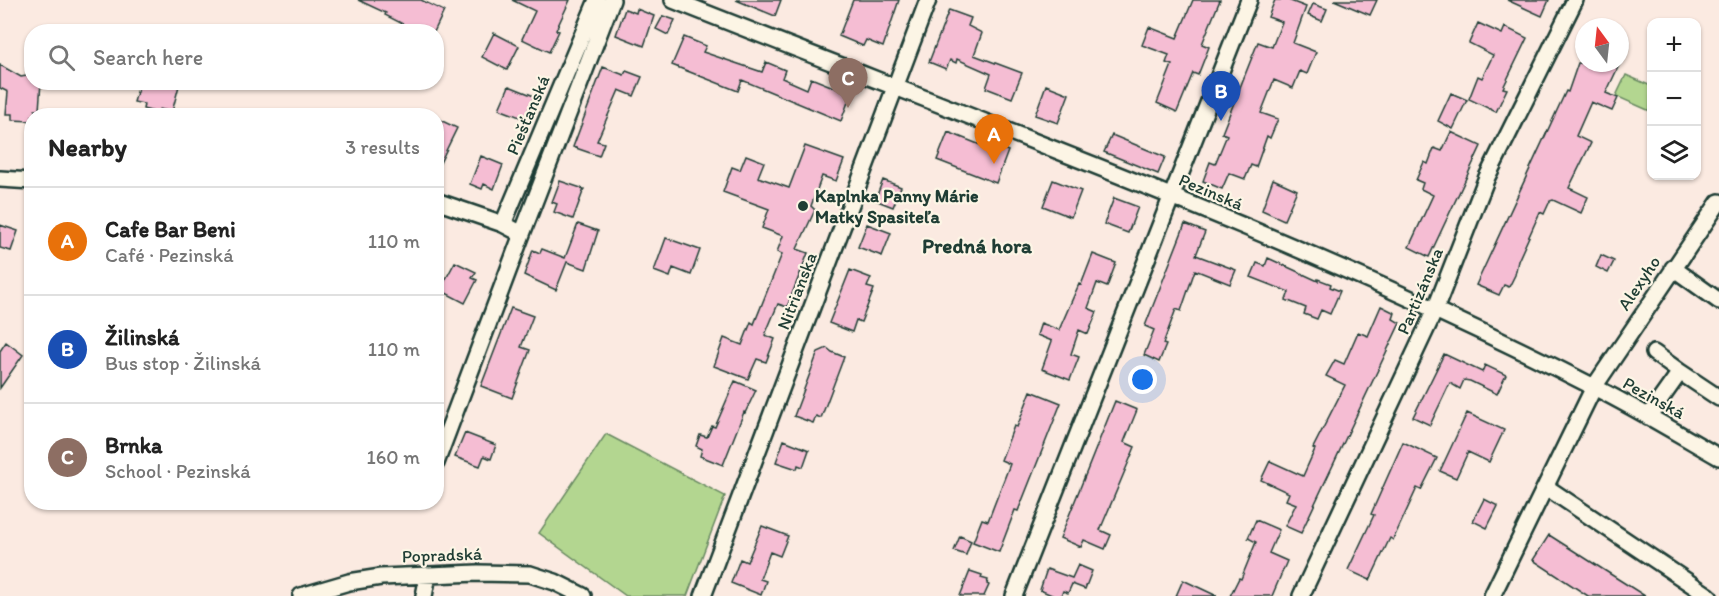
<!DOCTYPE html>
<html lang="en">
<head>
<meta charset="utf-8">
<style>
  :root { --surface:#fff; --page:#f2f2f2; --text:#222; --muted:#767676; --line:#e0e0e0; --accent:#1a73e8 }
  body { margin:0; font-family:Itim,sans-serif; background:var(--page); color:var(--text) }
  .controls { position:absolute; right:18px; top:18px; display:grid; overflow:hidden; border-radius:12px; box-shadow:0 2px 4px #0004 }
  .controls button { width:54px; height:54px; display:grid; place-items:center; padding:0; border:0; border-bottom:2px solid var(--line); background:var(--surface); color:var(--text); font:30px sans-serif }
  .compass { position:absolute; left:1575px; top:18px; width:54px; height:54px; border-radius:50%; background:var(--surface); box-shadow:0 2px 4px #0004; rotate:345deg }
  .you { position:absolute; left:1143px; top:380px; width:21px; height:21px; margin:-15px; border:4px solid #fff; border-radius:50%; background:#1a73e8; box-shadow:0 0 0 9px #1a73e833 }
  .badge { display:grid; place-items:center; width:39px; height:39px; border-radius:50%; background:var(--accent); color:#fff; font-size:20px; font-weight:700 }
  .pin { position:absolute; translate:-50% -50px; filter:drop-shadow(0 2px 3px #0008) }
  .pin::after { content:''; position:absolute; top:32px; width:21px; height:18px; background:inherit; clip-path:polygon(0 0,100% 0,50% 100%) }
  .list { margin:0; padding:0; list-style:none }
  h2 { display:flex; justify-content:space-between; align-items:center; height:78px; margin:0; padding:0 24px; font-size:26px }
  h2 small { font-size:20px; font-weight:400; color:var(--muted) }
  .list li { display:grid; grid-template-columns:39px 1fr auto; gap:18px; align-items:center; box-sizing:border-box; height:108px; padding:0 24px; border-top:2px solid var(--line) }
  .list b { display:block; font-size:22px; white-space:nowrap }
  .list p { margin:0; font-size:20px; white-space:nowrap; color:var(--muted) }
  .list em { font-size:20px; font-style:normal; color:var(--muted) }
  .icon { flex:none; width:33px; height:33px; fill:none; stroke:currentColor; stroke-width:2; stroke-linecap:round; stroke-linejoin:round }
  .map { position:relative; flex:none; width:1719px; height:596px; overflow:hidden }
  .search { position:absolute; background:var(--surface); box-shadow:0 2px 4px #0004; left:24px; top:24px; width:420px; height:66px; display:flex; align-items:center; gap:15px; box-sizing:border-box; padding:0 21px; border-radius:24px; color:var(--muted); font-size:22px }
  .panel { position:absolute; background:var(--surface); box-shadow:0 2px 4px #0004; left:24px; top:108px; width:420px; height:402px; border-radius:24px }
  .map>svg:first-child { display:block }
  .green { fill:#b3d690; stroke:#698a62; stroke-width:1.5 }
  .building { fill:#f5bdd3; stroke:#1f3d34; stroke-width:1.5 }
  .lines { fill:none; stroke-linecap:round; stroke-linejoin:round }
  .street-casing { stroke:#1f3d34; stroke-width:20 }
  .street { stroke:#fcf5e5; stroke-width:15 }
  .poi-dot { fill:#1f3d34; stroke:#fcf5e5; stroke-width:2 }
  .labels { text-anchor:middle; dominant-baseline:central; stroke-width:4.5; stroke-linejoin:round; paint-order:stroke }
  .street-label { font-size:18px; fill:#1f3d34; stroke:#fcf5e5 }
  .poi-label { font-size:18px; font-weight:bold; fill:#1f3d34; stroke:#fcf5e5; text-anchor:start }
  .quarter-label { font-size:21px; font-weight:bold; fill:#1f3d34; stroke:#fcf5e5 }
</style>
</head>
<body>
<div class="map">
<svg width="1719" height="596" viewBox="0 0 1719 596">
  <rect width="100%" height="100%" fill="#fbeae1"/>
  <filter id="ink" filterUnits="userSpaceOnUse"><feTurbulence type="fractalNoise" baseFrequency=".0167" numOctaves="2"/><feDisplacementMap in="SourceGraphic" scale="12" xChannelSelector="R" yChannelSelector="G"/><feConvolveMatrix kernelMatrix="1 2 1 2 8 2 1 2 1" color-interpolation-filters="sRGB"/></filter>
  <g filter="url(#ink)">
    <path class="green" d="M1626,75L1651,86L1650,111L1616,96Z
      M606,434L725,496L687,596H626L539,533Z"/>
    <path class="building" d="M358,0H421L444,11L434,32H400L403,24L385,15L386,13Z
      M512,0H570L556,30L559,31L549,52L522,39L535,11Z
      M736,0H781L775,16Z
      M853,0H899L883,47L866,40L863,46L839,36Z
      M1193,0H1220L1202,44L1209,47L1198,75L1193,73L1177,112L1157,103L1172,65L1166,63L1169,55L1142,45L1149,27L1177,38Z
      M1275,0H1288L1306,7L1293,43L1316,52L1307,74L1300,71L1293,88L1274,80L1261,113L1278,119L1270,138L1267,136L1256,167L1251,165L1245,179L1229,173L1222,189L1203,181L1210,162L1215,164L1227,135L1222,133L1258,42L1272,47L1282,22L1268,17Z
      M1334,0H1377L1370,15Z
      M1507,0H1549L1542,16Z
      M1313,4L1327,9L1322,21L1308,15Z
      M625,9L636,13L637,9L654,16L644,46L616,35Z
      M949,10L971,18L968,26L982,33L974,55L1022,73L1012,98L986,88L991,74L957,59L956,63L950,60L946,69L929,62Z
      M663,16L675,20L668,35L656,29Z
      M1478,23L1502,34L1505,27L1527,38L1503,88L1507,89L1496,112L1469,99L1478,76L1482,78L1493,55L1469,43Z
      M494,33L519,46L507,70L482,57Z
      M684,37L706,46L703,52L762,72L766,62L785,70L782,78L807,89L811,78L851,94L841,121L742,80L738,91L672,65Z
      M1578,63H1620L1606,93L1618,98L1612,111L1591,102L1576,136L1591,143L1569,188L1588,197L1581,213L1553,200L1550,201L1544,214L1540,212L1518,261L1515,275L1509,287L1504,285L1499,295L1476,285L1566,91L1568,92Z
      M0,65L21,77L32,75V82H41L39,110H35L34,116H32V121L12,120V114H6L8,92L0,88Z
      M603,67L624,75L626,71L642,77L634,96L619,90L597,141L604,143L599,156L573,147Z
      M140,82H180L172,112L160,109L158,113L143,109L144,104L134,102Z
      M1046,85L1069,94L1058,123L1035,115Z
      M509,86L534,96L525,119L499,109Z
      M1451,93L1467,100L1453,129L1438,121Z
      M436,118L457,128L436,171Z
      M948,132L988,148L990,144L1008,151L996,183L937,160Z
      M1451,132L1481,146L1429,257L1409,247L1433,195L1421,189L1423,183L1416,180L1424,162L1428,164L1434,148L1442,151Z
      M1112,135L1165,157L1158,174L1104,152Z
      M805,146L844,160L836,181L822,176L811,206L815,210L797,249L808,253L787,307L778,304L765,335L775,339L766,362L757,359L748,379L714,366L724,338L742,345L751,322L754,324L782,254L777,252L783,236L762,228L769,209L723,192L732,167L740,170L746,155L764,162L758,177L789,188Z
      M481,156L503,165L494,189L484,184L482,189L470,184Z
      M1273,179L1297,190L1284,220L1262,210Z
      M883,180L901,187L893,207L875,200Z
      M1053,180L1081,191L1071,217L1043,206Z
      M560,181L584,189L573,219L554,212L557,204L552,202Z
      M1114,198L1138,207L1128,233L1104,224Z
      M578,224L598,231L586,269L567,262L556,290L524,275L533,250L540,253L542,249L565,258Z
      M867,224L891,233L882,256L858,247Z
      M1185,224L1205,232L1196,255L1236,270L1230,284L1195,270L1181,311L1176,309L1163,344L1166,345L1159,362L1144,355L1154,330L1145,326Z
      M0,225L18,231L11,251L0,248Z
      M666,238L700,250L691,275L673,268L670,277L654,271Z
      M1093,254L1116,263L1107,287L1097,283L1088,308L1097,312L1088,334L1079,330L1071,354L1079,357L1070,380L1042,369L1052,341L1037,335L1041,323L1059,330L1079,284L1081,285Z
      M1601,255L1614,261L1608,273L1596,267Z
      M1268,258L1318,281V279L1331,284L1330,287L1340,291L1330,314L1321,310L1317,319L1304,314L1306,308L1286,300L1289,292L1251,277L1257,263L1265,266Z
      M455,262L476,272L472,278L477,280L465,303L440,290Z
      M850,270L871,278L867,287L874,289L861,322L856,320L852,332L829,323Z
      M1381,306L1395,313L1393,319L1400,323L1301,533L1285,526L1296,504L1286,500L1289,493L1261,480L1270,461L1303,476L1315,449L1313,448L1345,385L1326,376L1335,360L1344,364L1358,332L1368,336Z
      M511,308L533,316L521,347L530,350L512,398L481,386Z
      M6,342L23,355L0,388V351Z
      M827,348L832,352L844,357L821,418L816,416L813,423L794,416L818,352Z
      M1444,354L1482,372L1485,365L1506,375L1497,394L1470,381L1464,380L1460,389L1450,383L1430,425L1413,417Z
      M735,381L756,390L745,413L744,412L723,465L700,456L702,449L696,446L700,435L707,437L712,426L715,427Z
      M1031,391L1061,403L1018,511L1015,510L999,552L973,542L982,519L988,521L1010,464L1001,460L1014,426L1017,427Z
      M1115,401L1137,410L1124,442L1135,447L1100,530L1111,535L1105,549L1084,540L1081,547L1060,538Z
      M1467,413L1504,430L1489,462L1468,452L1456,478L1440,471Z
      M465,433L496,445L491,459L484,456L480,466L455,457Z
      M784,440L809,450L803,467L798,465L797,469L776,462Z
      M1403,442L1437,458L1421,490L1417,488L1393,540L1390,538L1370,580L1348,570L1374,515L1371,514Z
      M1484,499L1498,506L1487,528L1473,521Z
      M1256,520L1279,530L1269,553L1287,561L1272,596H1230L1239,578L1241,579L1256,542L1248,538Z
      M762,526L788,536L780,556L770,552L760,579L766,581L761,595L731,583L740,559L747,562Z
      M1549,535L1618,579L1645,596H1588L1533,560Z
      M960,536L971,541L966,555L954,551Z
      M1078,565L1092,571L1085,589L1072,584L1068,593L1063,591L1061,596H1054L1040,590L1047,569L1072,578Z
      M970,571L982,575L981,578L988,580L987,584L989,585L984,596H960Z
      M1183,580L1217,596H1176Z"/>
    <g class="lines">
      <defs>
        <path id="street" d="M673,0C982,123 1297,235 1594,387C1636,408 1677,433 1719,457
          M0,179L32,181
          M436,201L503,224
          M522,234L612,0
          M1673,268L1719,301
          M1654,353L1680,372
          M1648,417L1680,372L1719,398
          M436,463L522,234L503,224L597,0
          M1546,487L1709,596
          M301,596L349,582L381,577L478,573L530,574L555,582L583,596
          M424,596L428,575
          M703,596L928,0
          M1014,596L1249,0
          M1301,596L1435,310L1487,177L1575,0
          M1492,596L1594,387L1719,202"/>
      </defs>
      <use href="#street" class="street-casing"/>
      <use href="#street" class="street"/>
    </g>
  </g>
  <circle class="poi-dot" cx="803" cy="206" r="6"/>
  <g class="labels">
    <g class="street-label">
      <text transform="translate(528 115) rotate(-67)">Piešťanská</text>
      <text transform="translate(1211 192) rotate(23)">Pezinská</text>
      <text transform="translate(1639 283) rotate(-56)">Alexyho</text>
      <text transform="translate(797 291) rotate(-69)">Nitrianska</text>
      <text transform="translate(1420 291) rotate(-67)">Partizánska</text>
      <text transform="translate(1654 398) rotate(29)">Pezinská</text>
      <text transform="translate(442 555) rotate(-2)">Popradská</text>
    </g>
    <g class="poi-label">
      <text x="815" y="196">Kaplnka Panny Márie<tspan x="815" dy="21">Matky Spasiteľa</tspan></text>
    </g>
    <g class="quarter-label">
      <text x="977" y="245">Predná hora</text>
    </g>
  </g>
</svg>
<div class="controls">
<button>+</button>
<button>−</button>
<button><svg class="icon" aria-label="layers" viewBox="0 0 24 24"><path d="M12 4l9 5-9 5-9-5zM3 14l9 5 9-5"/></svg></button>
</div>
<svg class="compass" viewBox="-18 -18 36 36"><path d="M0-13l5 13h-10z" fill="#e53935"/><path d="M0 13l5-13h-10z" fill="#767676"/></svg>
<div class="you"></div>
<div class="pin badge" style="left:994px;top:164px;background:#e8710a">A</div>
<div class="pin badge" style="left:1221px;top:121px;background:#1a4fb4">B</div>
<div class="pin badge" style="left:848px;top:108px;background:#8d6e63">C</div>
<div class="search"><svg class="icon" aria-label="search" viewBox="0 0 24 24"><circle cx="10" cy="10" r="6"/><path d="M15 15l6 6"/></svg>Search here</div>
<section class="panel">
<h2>Nearby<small>3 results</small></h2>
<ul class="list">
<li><span class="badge" style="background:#e8710a">A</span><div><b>Cafe Bar Beni</b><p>Café · Pezinská</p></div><em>110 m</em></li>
<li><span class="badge" style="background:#1a4fb4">B</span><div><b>Žilinská</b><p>Bus stop · Žilinská</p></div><em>110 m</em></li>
<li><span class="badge" style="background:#8d6e63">C</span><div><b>Brnka</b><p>School · Pezinská</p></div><em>160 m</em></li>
</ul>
</section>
</div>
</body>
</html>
